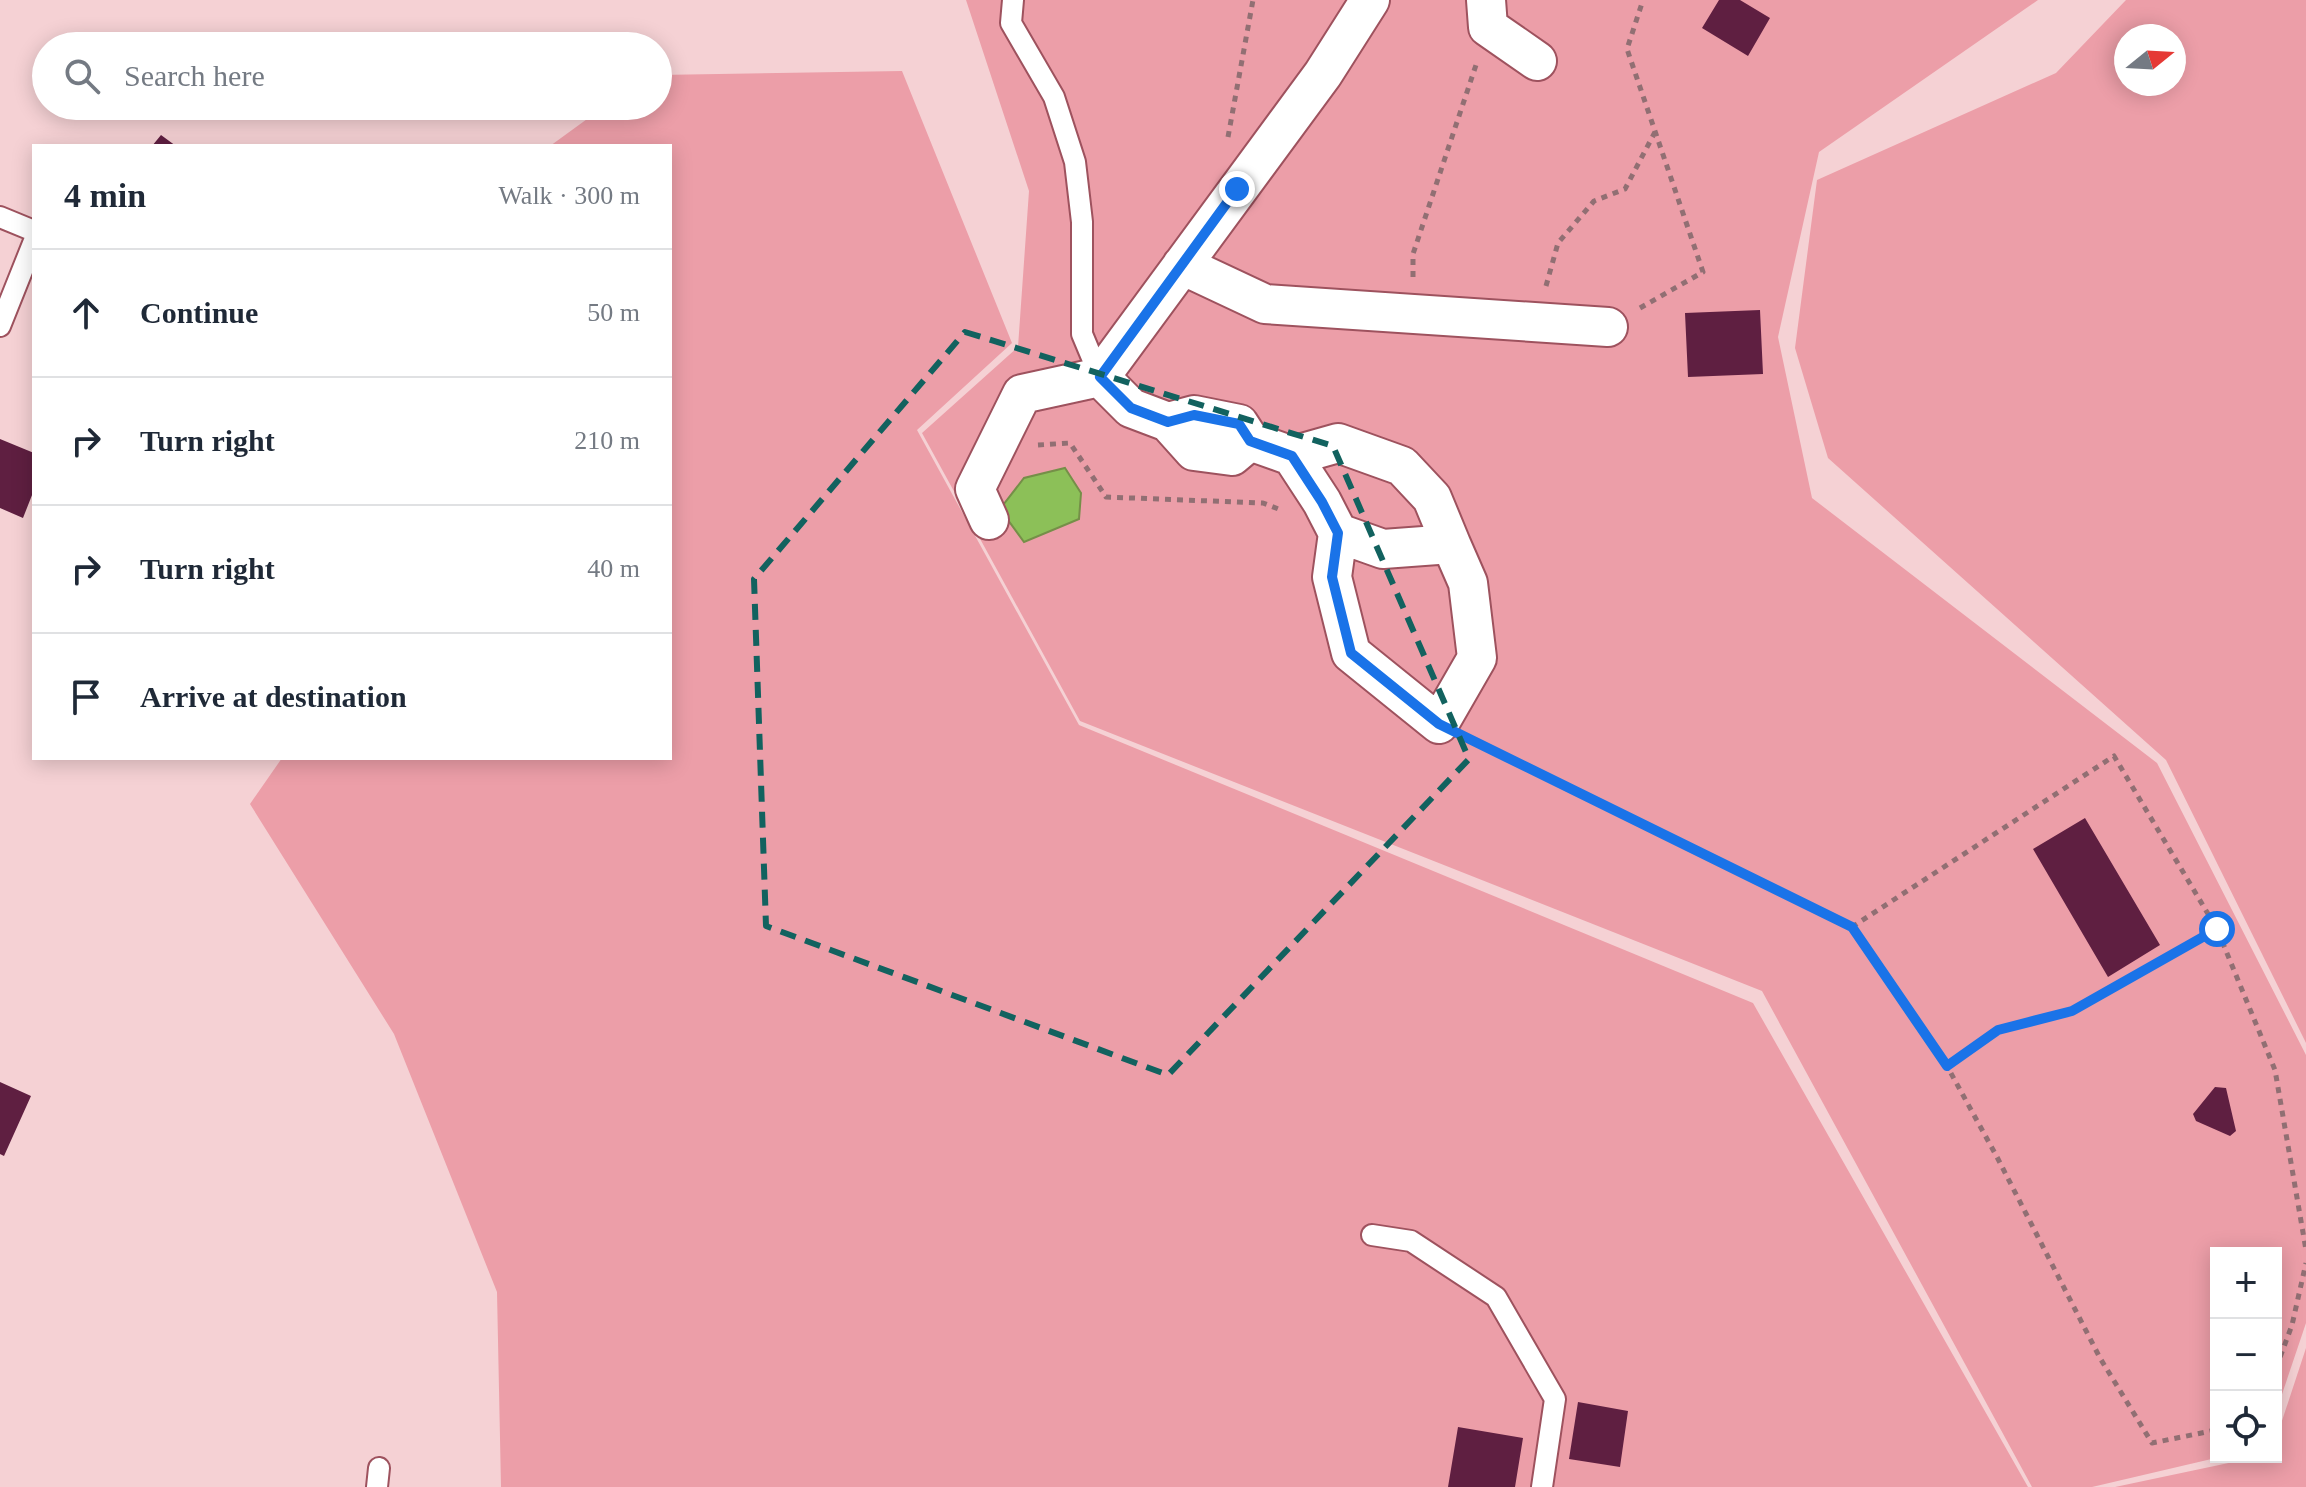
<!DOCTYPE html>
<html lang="en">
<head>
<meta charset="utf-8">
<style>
  :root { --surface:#fff; --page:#f2f2f3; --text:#1f2937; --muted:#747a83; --line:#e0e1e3 }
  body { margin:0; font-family:"Times New Roman",serif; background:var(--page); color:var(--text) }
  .controls { position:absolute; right:24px; bottom:24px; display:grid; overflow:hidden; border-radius:0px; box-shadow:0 4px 20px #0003 }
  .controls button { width:72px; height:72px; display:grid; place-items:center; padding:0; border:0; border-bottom:2px solid var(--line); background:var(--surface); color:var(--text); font:40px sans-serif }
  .compass { position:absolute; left:2114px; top:24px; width:72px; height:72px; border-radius:50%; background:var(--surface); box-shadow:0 4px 20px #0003; rotate:72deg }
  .stop { position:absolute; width:24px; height:24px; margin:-18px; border:6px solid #1a73e8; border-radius:50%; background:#fff }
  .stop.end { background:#1a73e8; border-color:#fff; box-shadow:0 2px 8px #0008 }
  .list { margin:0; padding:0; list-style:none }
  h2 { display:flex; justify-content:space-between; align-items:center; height:104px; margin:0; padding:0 32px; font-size:34px }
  h2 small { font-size:26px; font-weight:400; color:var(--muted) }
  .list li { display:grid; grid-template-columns:52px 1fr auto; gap:24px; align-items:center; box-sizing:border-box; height:128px; padding:0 32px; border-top:2px solid var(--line) }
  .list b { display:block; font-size:30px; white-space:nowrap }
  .list em { font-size:26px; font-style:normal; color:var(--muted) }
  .icon { flex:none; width:44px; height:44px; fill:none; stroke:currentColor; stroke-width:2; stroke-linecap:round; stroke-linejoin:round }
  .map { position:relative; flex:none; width:2306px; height:1487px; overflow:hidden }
  .search { position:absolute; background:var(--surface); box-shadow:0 4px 20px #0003; left:32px; top:32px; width:640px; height:88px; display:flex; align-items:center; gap:20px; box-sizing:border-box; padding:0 28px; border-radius:44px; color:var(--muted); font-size:30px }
  .panel { position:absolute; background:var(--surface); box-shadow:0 4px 20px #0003; left:32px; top:144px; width:640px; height:616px; border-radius:0px }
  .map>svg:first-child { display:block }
  .green { fill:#ec9ea8; fill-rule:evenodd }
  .water { fill:#8cc058; stroke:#758f48; stroke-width:2 }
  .building { fill:#5f1f41 }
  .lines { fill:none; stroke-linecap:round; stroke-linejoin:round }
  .lane-casing { stroke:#9e525e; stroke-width:24 }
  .street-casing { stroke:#9e525e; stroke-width:42 }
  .path { stroke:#916f73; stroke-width:5; stroke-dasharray:6 6; stroke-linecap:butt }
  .lane { stroke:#fff; stroke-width:20 }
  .street { stroke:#fff; stroke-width:38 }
  .route { stroke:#1a73e8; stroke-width:10 }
  .marked { fill:none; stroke:#12625f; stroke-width:6; stroke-dasharray:16 10; stroke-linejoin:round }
</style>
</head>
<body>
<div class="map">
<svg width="2306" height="1487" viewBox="0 0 2306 1487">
  <rect width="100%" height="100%" fill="#f5d1d4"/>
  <path class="green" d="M966,0H2038L1819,152L1778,337L1812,498L2157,763L2306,1055V1323L2276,1412V1253H2216V1457H2220L2092,1487H2032L1762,991L1080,721L922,433L1018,347L1029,191Z
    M2126,0H2306V1043L2166,760L1828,458L1795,348L1817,180L2056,73ZM2174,36V84H2126V36Z
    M902,71L1012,343L917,430L1079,725L1753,1003L2028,1487H501L497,1292L394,1034L250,804L282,758H670V146H550L605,106H658V75Z
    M2306,1348V1487H2115L2257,1457H2276V1439Z"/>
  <path class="water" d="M1065,468L1081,493L1079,519L1024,542L1000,509L1024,478Z"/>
  <path class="building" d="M1719,0H1740L1770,18L1748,56L1702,28Z
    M161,135L176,146H152Z
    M1760,310L1763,374L1688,377L1685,313Z
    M0,439L34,453V490L23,518L0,508Z
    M2085,818L2160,945L2108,977L2033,849Z
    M0,1082L31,1096L4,1156L0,1154Z
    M2215,1087L2226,1088L2236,1131L2230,1136L2196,1121L2193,1114Z
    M1578,1402L1628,1411L1620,1467L1569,1459Z
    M1458,1427L1523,1438L1515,1487H1448Z"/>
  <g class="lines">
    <defs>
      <path id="lane" d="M1013,0L1011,23L1054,97L1075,162L1082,222V334L1100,377
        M0,217L34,231
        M0,326L34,241
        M1372,1235L1411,1241L1496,1297L1555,1399L1542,1487
        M377,1487L379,1468"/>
      <path id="street" d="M1486,0L1488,27L1537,61
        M1182,265L1265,304L1608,327
        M1168,422L1194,415L1239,424L1250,441L1292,456L1322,502L1338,533L1332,577L1351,653L1439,724L1477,658L1468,583L1451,544
        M1250,441L1232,456L1194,451L1168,422L1131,408L1100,377L1323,74L1370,0
        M1292,456L1338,443L1402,466L1432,498L1451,544L1383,549L1338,533
        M989,520L975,489L1022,394L1100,377"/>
    </defs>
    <use href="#lane" class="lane-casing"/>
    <use href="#street" class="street-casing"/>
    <path class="path" d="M1228,137L1253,0
      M1413,277V254L1476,65
      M1546,286L1558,243L1594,201L1625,189L1655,132
      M1640,308L1703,272L1627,49L1643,0
      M1038,445L1070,443L1106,497L1263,503L1281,510
      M1472,740L1852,927L1947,1066L1997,1157L2100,1358L2152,1443L2216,1430
      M1852,927L2114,756L2217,929L2275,1070L2306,1250
      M1947,1066L1998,1030L2072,1011L2217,929
      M2276,1368L2292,1325L2306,1263"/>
    <use href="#lane" class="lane"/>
    <use href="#street" class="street"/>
  </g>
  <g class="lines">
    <path class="route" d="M1237,189L1100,377L1131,408L1168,422L1194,415L1239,424L1250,441L1292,456L1322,502L1338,533L1332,577L1351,653L1439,724L1852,927L1947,1066L1998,1030L2072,1011L2217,929"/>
  </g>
  <path class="marked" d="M965,332L1333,446L1469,759L1168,1075L766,926L754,579Z"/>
</svg>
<div class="controls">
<button>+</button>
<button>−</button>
<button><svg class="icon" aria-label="locate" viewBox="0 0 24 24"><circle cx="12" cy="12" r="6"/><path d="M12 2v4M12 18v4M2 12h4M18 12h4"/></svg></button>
</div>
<svg class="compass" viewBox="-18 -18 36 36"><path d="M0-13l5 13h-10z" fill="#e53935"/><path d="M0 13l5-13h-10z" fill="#747a83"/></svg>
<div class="stop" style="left:2217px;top:929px"></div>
<div class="stop end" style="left:1237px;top:189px"></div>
<div class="search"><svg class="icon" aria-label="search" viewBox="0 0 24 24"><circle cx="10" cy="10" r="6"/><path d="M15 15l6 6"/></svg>Search here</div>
<section class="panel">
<h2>4 min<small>Walk · 300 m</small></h2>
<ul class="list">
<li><svg class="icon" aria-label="ahead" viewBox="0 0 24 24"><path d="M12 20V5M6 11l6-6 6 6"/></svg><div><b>Continue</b></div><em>50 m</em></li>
<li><svg class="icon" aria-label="right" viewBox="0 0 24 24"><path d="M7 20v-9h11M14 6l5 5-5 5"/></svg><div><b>Turn right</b></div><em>210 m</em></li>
<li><svg class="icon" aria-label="right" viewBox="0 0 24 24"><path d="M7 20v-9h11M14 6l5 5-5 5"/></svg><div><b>Turn right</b></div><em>40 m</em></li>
<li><svg class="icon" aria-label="arrive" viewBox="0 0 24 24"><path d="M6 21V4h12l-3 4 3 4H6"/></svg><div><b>Arrive at destination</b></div></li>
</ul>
</section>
</div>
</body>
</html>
